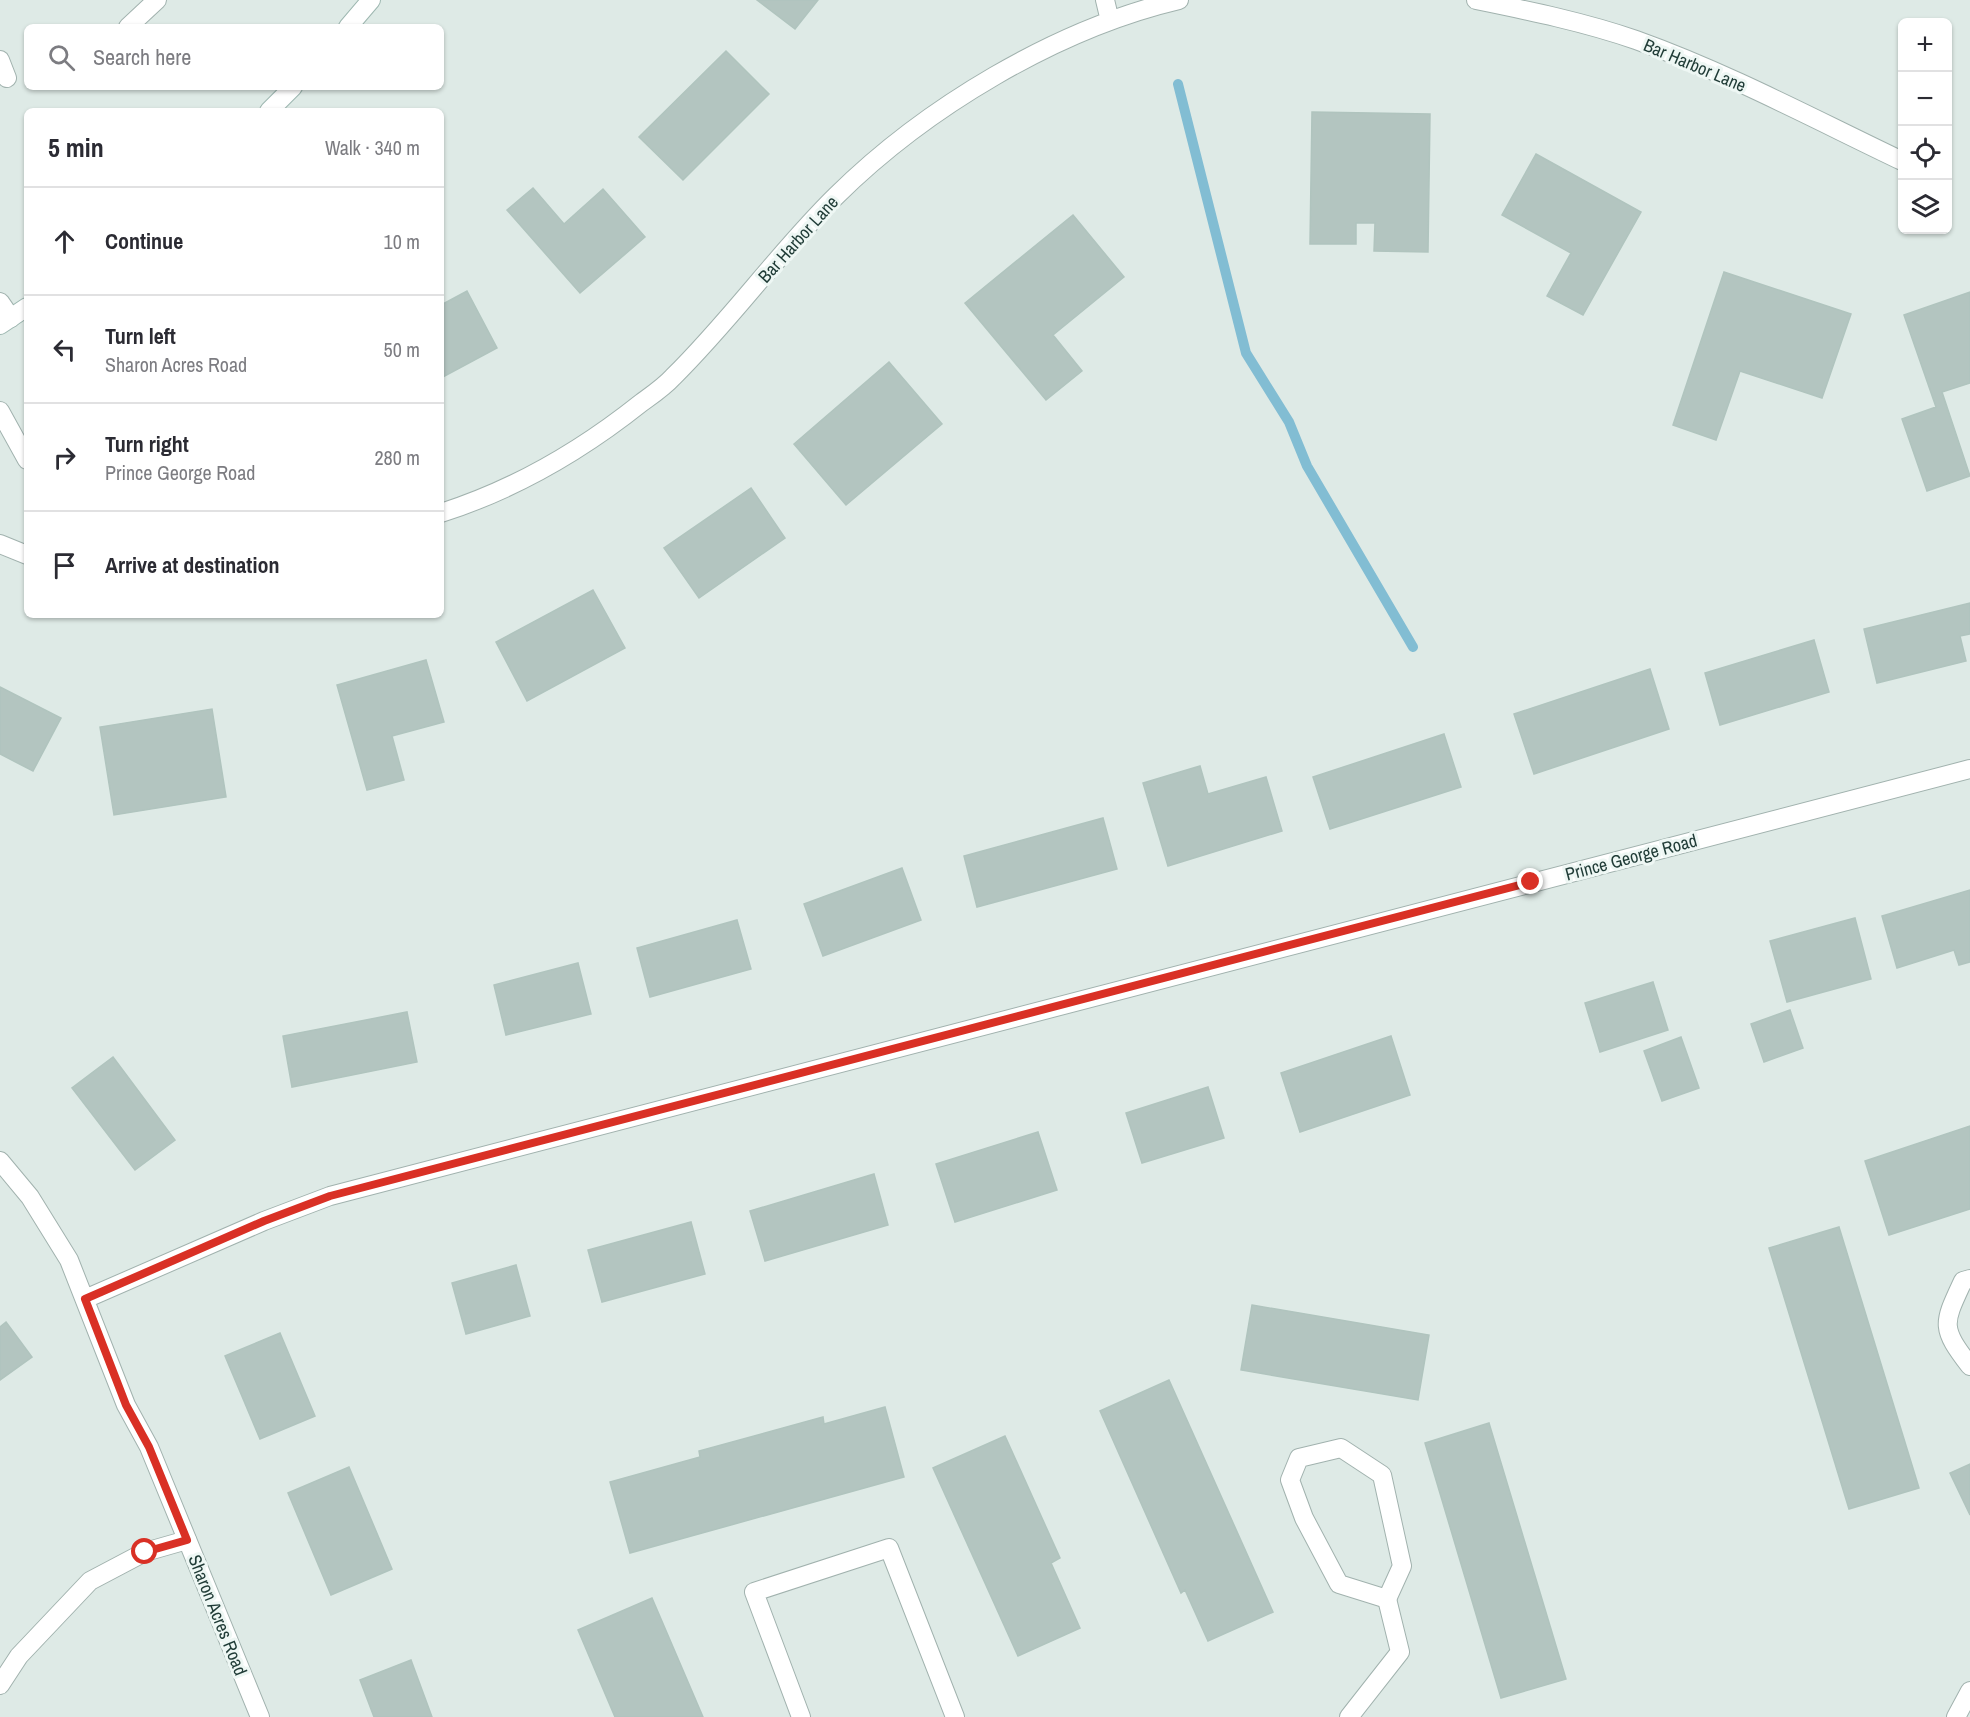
<!DOCTYPE html>
<html lang="en">
<head>
<meta charset="utf-8">
<style>
  :root { --surface:#fff; --page:#f2f2f3; --text:#2b2b33; --muted:#7c7c81; --line:#e1e1e2 }
  body { margin:0; font-family:"Archivo Narrow",sans-serif; background:var(--page); color:var(--text) }
  .controls { position:absolute; right:18px; top:18px; display:grid; overflow:hidden; border-radius:9px; box-shadow:0 2px 4px #0004 }
  .controls button { width:54px; height:54px; display:grid; place-items:center; padding:0; border:0; border-bottom:2px solid var(--line); background:var(--surface); color:var(--text); font:30px sans-serif }
  .stop { position:absolute; width:18px; height:18px; margin:-14px; border:4px solid #d93025; border-radius:50%; background:#fff }
  .stop.end { background:#d93025; border-color:#fff; box-shadow:0 2px 6px #0008 }
  .list { margin:0; padding:0; list-style:none }
  h2 { display:flex; justify-content:space-between; align-items:center; height:78px; margin:0; padding:0 24px; font-size:26px }
  h2 small { font-size:20px; font-weight:400; color:var(--muted) }
  .list li { display:grid; grid-template-columns:39px 1fr auto; gap:18px; align-items:center; box-sizing:border-box; height:108px; padding:0 24px; border-top:2px solid var(--line) }
  .list b { display:block; font-size:22px; white-space:nowrap }
  .list p { margin:0; font-size:20px; white-space:nowrap; color:var(--muted) }
  .list em { font-size:20px; font-style:normal; color:var(--muted) }
  .icon { flex:none; width:33px; height:33px; fill:none; stroke:currentColor; stroke-width:2; stroke-linecap:round; stroke-linejoin:round }
  .map { position:relative; flex:none; width:1970px; height:1717px; overflow:hidden }
  .search { position:absolute; background:var(--surface); box-shadow:0 2px 4px #0004; left:24px; top:24px; width:420px; height:66px; display:flex; align-items:center; gap:15px; box-sizing:border-box; padding:0 21px; border-radius:9px; color:var(--muted); font-size:22px }
  .panel { position:absolute; background:var(--surface); box-shadow:0 2px 4px #0004; left:24px; top:108px; width:420px; height:510px; border-radius:9px }
  .map>svg:first-child { display:block }
  .lines { fill:none; stroke-linecap:round; stroke-linejoin:round }
  .stream { stroke:#82bdd3; stroke-width:10 }
  .building { fill:#b3c5c0; stroke:#b0c4be; stroke-width:1.5 }
  .lane-casing { stroke:#a1b2ae; stroke-width:20 }
  .street-casing { stroke:#a1b2ae; stroke-width:20 }
  .secondary-casing { stroke:#9db7b0; stroke-width:20 }
  .lane { stroke:#fff; stroke-width:18 }
  .street { stroke:#fff; stroke-width:18 }
  .secondary { stroke:#fff; stroke-width:18 }
  .route { stroke:#d93025; stroke-width:8 }
  .labels { text-anchor:middle; dominant-baseline:central; stroke-width:6; stroke-linejoin:round; paint-order:stroke }
  .street-label { font-size:18px; fill:#1f3b36; stroke:#eef7f4 }
</style>
</head>
<body>
<div class="map">
<svg width="1970" height="1717" viewBox="0 0 1970 1717">
  <rect width="100%" height="100%" fill="#deeae6"/>
  <g class="lines">
    <path class="stream" d="M1178,84L1246,353L1289,422L1307,466L1413,647"/>
  </g>
  <path class="building" d="M757,0H818L795,29Z
    M726,51L769,94L683,180L639,137Z
    M1312,112L1430,114L1428,252L1374,251L1375,223H1356V244H1310Z
    M1536,154L1641,212L1583,315L1547,296L1571,253L1502,215Z
    M533,188L564,224L603,189L645,237L580,293L507,210Z
    M1073,215L1124,277L1053,335L1082,371L1046,400L965,303Z
    M1724,272L1851,314L1822,398L1740,371L1716,440L1673,425Z
    M467,291L497,348L441,378V305Z
    M1970,292V383L1942,392L1970,476L1927,491L1902,419L1936,407L1904,315Z
    M889,362L942,424L846,505L794,444Z
    M751,488L785,538L699,598L664,548Z
    M593,590L625,648L527,701L496,642Z
    M1970,603V634L1960,636L1966,661L1877,683L1864,629Z
    M1814,640L1829,692L1720,725L1705,673Z
    M426,660L444,722L392,736L404,780L367,790L337,685Z
    M1650,669L1669,729L1534,774L1514,714Z
    M0,687L61,718L33,771L0,754Z
    M212,709L226,797L114,815L100,727Z
    M1444,734L1461,787L1330,829L1313,777Z
    M1200,766L1208,794L1266,777L1282,831L1168,866L1143,783Z
    M1103,818L1117,869L977,907L964,856Z
    M902,868L921,920L823,956L804,904Z
    M1970,890V962L1959,965L1954,950L1897,968L1882,916Z
    M1855,918L1871,979L1787,1002L1770,941Z
    M737,920L751,969L650,997L637,948Z
    M578,963L591,1014L506,1035L494,985Z
    M1653,982L1668,1030L1600,1052L1585,1003Z
    M1790,1010L1803,1048L1764,1062L1751,1024Z
    M407,1012L417,1062L292,1087L283,1036Z
    M1391,1036L1410,1095L1300,1132L1281,1073Z
    M1681,1037L1699,1088L1662,1101L1644,1051Z
    M113,1057L175,1140L135,1170L72,1088Z
    M1208,1087L1224,1138L1142,1163L1126,1113Z
    M1970,1126V1209L1889,1235L1865,1161Z
    M1038,1132L1057,1190L955,1222L936,1164Z
    M874,1174L888,1225L765,1261L750,1211Z
    M691,1222L705,1274L602,1302L588,1250Z
    M1839,1227L1919,1488L1849,1509L1769,1248Z
    M516,1265L530,1316L466,1334L452,1283Z
    M1252,1305L1429,1335L1418,1400L1241,1370Z
    M6,1322L32,1357L0,1380V1327Z
    M280,1333L315,1416L260,1439L225,1356Z
    M1169,1380L1273,1612L1208,1641L1185,1590L1181,1593L1100,1411Z
    M885,1407L904,1477L630,1553L610,1482L700,1457L699,1451L823,1417L824,1424Z
    M1489,1423L1566,1679L1501,1698L1425,1443Z
    M1005,1436L1060,1558L1051,1563L1080,1628L1018,1656L933,1468Z
    M1970,1464V1515L1950,1473Z
    M349,1467L392,1569L331,1595L288,1493Z
    M652,1598L703,1717H615L578,1630Z
    M411,1660L432,1717H374L360,1680Z"/>
  <g class="lines">
    <defs>
      <path id="lane" d="M0,60L7,78
        M0,302L11,318
        M1341,1448L1382,1475L1402,1566L1387,1599L1339,1584L1304,1518L1290,1480L1299,1458Z
        M0,1685L19,1656L90,1581L145,1552L187,1540"/>
      <path id="street" d="M1105,0L1110,21
        M1476,0C1530,11 1584,22 1636,40C1728,73 1814,119 1902,161
        M128,27L157,0
        M0,411L27,460
        M441,513C513,490 582,450 641,403C652,395 664,387 673,377C731,320 778,253 836,196C925,108 1056,29 1179,0
        M0,544L27,555
        M0,1161L30,1197L69,1260L126,1405L149,1447L260,1717
        M1970,1279L1963,1281C1943,1324 1940,1327 1970,1366
        M85,1299L264,1221L330,1196L1970,769
        M801,1717L754,1592L889,1548L955,1717
        M1349,1717L1400,1652L1387,1599
        M1956,1717L1970,1691"/>
      <path id="secondary" d="M348,27L371,0
        M269,111L293,87
        M0,325L27,307"/>
    </defs>
    <use href="#lane" class="lane-casing"/>
    <use href="#street" class="street-casing"/>
    <use href="#secondary" class="secondary-casing"/>
    <use href="#lane" class="lane"/>
    <use href="#street" class="street"/>
    <use href="#secondary" class="secondary"/>
  </g>
  <g class="lines">
    <path class="route" d="M145,1552L187,1540L149,1447L126,1405L85,1299L264,1221L330,1196L1531,882"/>
  </g>
  <g class="labels">
    <g class="street-label">
      <text transform="translate(1695 65) rotate(23)">Bar Harbor Lane</text>
      <text transform="translate(798 239) rotate(-48)">Bar Harbor Lane</text>
      <text transform="translate(1631 857) rotate(-15)">Prince George Road</text>
      <text transform="translate(218 1615) rotate(68)">Sharon Acres Road</text>
    </g>
  </g>
</svg>
<div class="controls">
<button>+</button>
<button>−</button>
<button><svg class="icon" aria-label="locate" viewBox="0 0 24 24"><circle cx="12" cy="12" r="6"/><path d="M12 2v4M12 18v4M2 12h4M18 12h4"/></svg></button>
<button><svg class="icon" aria-label="layers" viewBox="0 0 24 24"><path d="M12 4l9 5-9 5-9-5zM3 14l9 5 9-5"/></svg></button>
</div>
<div class="stop" style="left:145px;top:1552px"></div>
<div class="stop end" style="left:1531px;top:882px"></div>
<div class="search"><svg class="icon" aria-label="search" viewBox="0 0 24 24"><circle cx="10" cy="10" r="6"/><path d="M15 15l6 6"/></svg>Search here</div>
<section class="panel">
<h2>5 min<small>Walk · 340 m</small></h2>
<ul class="list">
<li><svg class="icon" aria-label="ahead" viewBox="0 0 24 24"><path d="M12 20V5M6 11l6-6 6 6"/></svg><div><b>Continue</b></div><em>10 m</em></li>
<li><svg class="icon" aria-label="left" viewBox="0 0 24 24"><path d="M17 20v-9H6M10 6l-5 5 5 5"/></svg><div><b>Turn left</b><p>Sharon Acres Road</p></div><em>50 m</em></li>
<li><svg class="icon" aria-label="right" viewBox="0 0 24 24"><path d="M7 20v-9h11M14 6l5 5-5 5"/></svg><div><b>Turn right</b><p>Prince George Road</p></div><em>280 m</em></li>
<li><svg class="icon" aria-label="arrive" viewBox="0 0 24 24"><path d="M6 21V4h12l-3 4 3 4H6"/></svg><div><b>Arrive at destination</b></div></li>
</ul>
</section>
</div>
</body>
</html>
